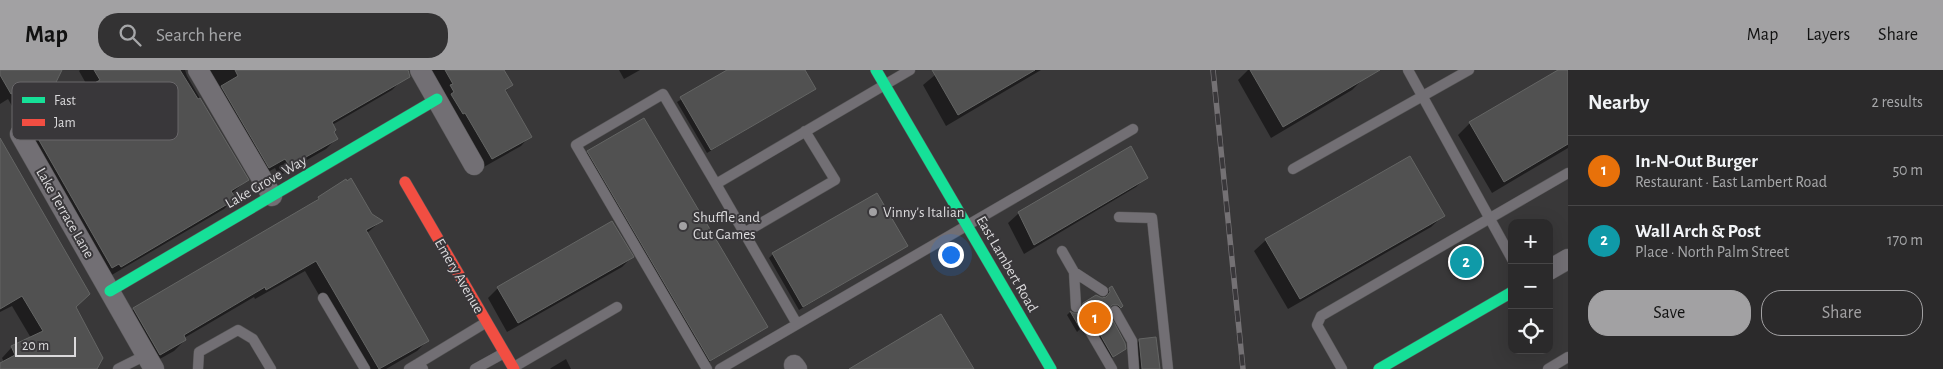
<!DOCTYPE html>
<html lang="en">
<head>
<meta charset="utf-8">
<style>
  :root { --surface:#2b2a2b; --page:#333233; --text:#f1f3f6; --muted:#a6a7a9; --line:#474647; --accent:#a2a1a3 }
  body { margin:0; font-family:"Alegreya Sans",sans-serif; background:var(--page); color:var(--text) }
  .controls { position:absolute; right:15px; bottom:15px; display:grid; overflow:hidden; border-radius:10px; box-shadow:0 5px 20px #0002 }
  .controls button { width:45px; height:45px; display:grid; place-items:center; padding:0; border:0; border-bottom:1px solid var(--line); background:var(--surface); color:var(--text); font:25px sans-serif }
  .scale { position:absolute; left:15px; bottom:12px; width:61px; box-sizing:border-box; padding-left:5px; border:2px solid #dbdadc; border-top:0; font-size:14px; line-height:18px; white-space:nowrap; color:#dbdadc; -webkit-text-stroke:4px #39373a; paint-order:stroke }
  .you { position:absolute; left:950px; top:184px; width:18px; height:18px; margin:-12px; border:4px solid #fff; border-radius:50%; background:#1a73e8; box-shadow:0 0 0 8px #1a73e833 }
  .badge { display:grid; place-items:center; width:32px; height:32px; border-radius:50%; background:var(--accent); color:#fff; font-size:16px; font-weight:700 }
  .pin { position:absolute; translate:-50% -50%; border:2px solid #fff; box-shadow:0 1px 5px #0006 }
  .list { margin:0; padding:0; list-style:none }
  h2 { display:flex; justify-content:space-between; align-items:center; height:65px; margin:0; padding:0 20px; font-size:21px }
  h2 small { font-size:16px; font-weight:400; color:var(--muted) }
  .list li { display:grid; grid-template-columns:32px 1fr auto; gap:15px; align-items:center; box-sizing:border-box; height:70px; padding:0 20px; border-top:1px solid var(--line) }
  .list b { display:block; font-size:19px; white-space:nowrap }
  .list p { margin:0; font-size:16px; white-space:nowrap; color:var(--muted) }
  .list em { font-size:16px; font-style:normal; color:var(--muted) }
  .actions { display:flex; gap:10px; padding:15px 20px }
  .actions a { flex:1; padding:11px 0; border:1px solid var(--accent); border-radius:20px; text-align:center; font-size:18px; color:var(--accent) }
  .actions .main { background:var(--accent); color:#111 }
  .icon { flex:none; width:28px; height:28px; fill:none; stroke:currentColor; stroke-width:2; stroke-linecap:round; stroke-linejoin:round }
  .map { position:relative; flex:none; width:1568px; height:299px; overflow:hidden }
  header { display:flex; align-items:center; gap:30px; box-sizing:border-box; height:70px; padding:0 25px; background:var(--accent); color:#111 }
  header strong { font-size:24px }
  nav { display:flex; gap:28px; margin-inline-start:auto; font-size:18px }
  .search { width:350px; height:45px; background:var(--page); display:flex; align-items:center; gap:12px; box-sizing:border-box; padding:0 18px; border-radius:20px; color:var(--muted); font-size:19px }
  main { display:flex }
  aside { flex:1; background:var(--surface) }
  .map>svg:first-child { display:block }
  .shadow { fill:#0007 }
  .building { fill:#515151; stroke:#646564 }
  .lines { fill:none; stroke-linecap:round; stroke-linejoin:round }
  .lane-casing { stroke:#565556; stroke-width:11 }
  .street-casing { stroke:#565556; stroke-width:21 }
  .fast-casing { stroke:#565556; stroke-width:12 }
  .jam-casing { stroke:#565556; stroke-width:12 }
  .lane { stroke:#726f74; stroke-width:10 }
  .street { stroke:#726f74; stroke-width:20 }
  .fast { stroke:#16e098; stroke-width:11 }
  .jam { stroke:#f24e42; stroke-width:11 }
  .rail-casing { stroke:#747174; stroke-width:5.5 }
  .rail { stroke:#39373a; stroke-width:4; stroke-dasharray:11; stroke-linecap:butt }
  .poi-dot { fill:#a2a1a3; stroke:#39373a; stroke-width:2 }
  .labels { text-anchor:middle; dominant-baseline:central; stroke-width:4; stroke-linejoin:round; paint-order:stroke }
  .street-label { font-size:15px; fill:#dbdadc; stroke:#39373a }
  .poi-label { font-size:15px; fill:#dbdadc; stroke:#39373a; text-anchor:start }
  .key { fill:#39373a; stroke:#6a686b; stroke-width:1 }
  .key-label { font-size:14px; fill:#dbdadc }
</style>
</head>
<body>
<header>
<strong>Map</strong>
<div class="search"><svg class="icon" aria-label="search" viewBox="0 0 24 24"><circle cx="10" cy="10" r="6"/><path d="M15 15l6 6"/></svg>Search here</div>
<nav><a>Map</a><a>Layers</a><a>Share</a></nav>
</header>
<main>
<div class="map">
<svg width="1568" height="299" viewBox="0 0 1568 299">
  <rect width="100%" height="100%" fill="#393839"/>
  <path class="shadow" d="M0,0H61L38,46L88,17L79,1L80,0H185L187,6L247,110L231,124L234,129L224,139L110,206L8,29L0,34Z
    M194,0H397L402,10L392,20L332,55L333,62L336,69L326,79L279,106L275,98L259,107Z
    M430,0H502L511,15L505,22L530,66L521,76L482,98Z
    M619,0H640L624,9Z
    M729,0H804L815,18L707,83L677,32Z
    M941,0H1041L946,56L923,15Z
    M1248,0H1359L1364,8L1352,20L1271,68L1238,10Z
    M1560,0H1568V78L1492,123L1458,65L1470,53Z
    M0,69L75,237L95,299H0L5,294L2,288L12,277L31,268L12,236L0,242Z
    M588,82L766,257L762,260L706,294L584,86Z
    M1146,107L1136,117L1024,184L1008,153L1019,143Z
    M319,128L371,145L381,151L366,164L428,270L417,281L386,299H362L305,201L255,229L254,227L184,268L185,270L174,281L149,295L123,250L134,239L313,133Z
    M1443,146L1431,157L1288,239L1254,181L1266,170Z
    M907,176L799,240L769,188L773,184Z
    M632,187L622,197L507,262L488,228L498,218Z
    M1110,219L1122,236L1118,240L1108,238L1107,240L1124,279L1109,290L1089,256L1083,252L1080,253V259L1077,262L1067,245L1070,242L1073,245L1079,244V238L1083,234L1105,228L1106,223Z
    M1139,271L1158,299H1138L1135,275Z
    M566,289L571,299H550L551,298Z"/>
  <path class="building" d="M0,0H62L41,43L100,10L94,0H180L198,29L200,28L249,110L231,121L236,129L121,197L119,194L112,198L32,58L38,54L34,47L35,46L19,20L11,24L0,5Z
    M235,0H408L410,7L332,52L336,60L334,62L338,69L290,96L285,89L269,98L221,16L238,6Z
    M445,0H504L513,15L505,20L532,67L492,89L465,43L463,44L452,26L451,24L454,22L450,15L453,14Z
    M727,0H805L816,19L711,80L680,27Z
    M932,0H1035L958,45Z
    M1250,0H1380L1283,57Z
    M1558,0H1568V74L1504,112L1469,52Z
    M644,48L768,257L710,291L587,81Z
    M0,68L90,224L76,237L103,288L97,299H0V293L15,285L11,276L43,261L22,226L0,239Z
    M1131,76L1148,108L1034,175L1018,142Z
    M1410,86L1445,146L1300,229L1265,169Z
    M351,108L372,144L383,151L366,160L429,271L379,299L316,191L266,220L265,217L184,265L186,270L160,285L133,238L319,129L318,127L346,109L347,111Z
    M877,123L908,176L803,237L772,183Z
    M612,151L634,187L518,253L497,217Z
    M1112,216L1123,236L1121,238L1118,235H1112L1108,241L1125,273L1126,279L1113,287L1093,252L1087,249L1083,250L1080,256L1081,260L1070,241L1073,243H1079L1082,240L1083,233L1096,225L1102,228L1106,227L1110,222L1109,218Z
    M941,244L974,299H849Z
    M1156,267L1160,299H1142L1139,269Z"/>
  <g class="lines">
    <defs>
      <path id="lane" d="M1408,0L1512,189
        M1293,99L1469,0
        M716,114L797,254
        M1119,147L1152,148L1168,299
        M744,163L835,110L805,61
        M1062,181L1074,202L1076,237
        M1074,202L1103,221
        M323,228L365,299
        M1115,241L1132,271L1134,299
        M1087,256L1112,299
        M514,297L617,237
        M118,299L146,285
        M198,299L199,282L238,260L253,269L271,299
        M409,299L419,293
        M423,299L419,293L485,253
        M475,299L504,283
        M707,299L576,75L663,24L716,114L910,0
        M720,299L1133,59
        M1342,299L1317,255L1321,246L1568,103
        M1548,299L1568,287"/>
      <path id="street" d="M198,0L272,126
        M420,0L474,95
        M20,64L154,299
        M1549,200L1568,189
        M794,295L797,299"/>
      <path id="fast" d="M876,0L1051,299
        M110,221L437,29
        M1379,299L1512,222"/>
      <path id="jam" d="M405,112L514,299"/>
    </defs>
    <use href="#lane" class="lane-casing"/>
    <use href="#street" class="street-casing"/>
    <use href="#fast" class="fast-casing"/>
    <use href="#jam" class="jam-casing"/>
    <use href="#lane" class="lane"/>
    <use href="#street" class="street"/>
    <use href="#fast" class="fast"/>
    <use href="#jam" class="jam"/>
    <defs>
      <path id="rail" d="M1213,0L1243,299"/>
    </defs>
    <use href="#rail" class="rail-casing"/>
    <use href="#rail" class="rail"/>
  </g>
  <g class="poi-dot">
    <circle cx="873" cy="142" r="5"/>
    <circle cx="683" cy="156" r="5"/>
  </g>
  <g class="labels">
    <g class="street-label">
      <text transform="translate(266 112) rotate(-30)">Lake Grove Way</text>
      <text transform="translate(65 143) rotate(60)">Lake Terrace Lane</text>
      <text transform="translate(1007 194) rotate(60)">East Lambert Road</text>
      <text transform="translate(459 206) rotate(60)">Emery Avenue</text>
    </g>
    <g class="poi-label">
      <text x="883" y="142">Vinny's Italian</text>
      <text x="693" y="147">Shuffle and<tspan x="693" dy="17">Cut Games</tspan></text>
    </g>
  </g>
  <rect x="12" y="12" width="166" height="58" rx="8" class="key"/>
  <rect x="22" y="27" width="23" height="6" fill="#16e098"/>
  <rect x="22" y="49" width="23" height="7" fill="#f24e42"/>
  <g class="key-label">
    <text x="54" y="35">Fast</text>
    <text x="54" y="57">Jam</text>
  </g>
</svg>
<div class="controls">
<button>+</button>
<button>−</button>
<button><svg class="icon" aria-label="locate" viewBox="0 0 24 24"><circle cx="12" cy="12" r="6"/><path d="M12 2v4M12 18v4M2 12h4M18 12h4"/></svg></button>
</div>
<div class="scale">20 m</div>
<div class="you"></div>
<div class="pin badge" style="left:1095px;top:248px;background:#e8710a">1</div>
<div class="pin badge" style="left:1466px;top:192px;background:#0f9aa8">2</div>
</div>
<aside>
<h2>Nearby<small>2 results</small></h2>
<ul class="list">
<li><span class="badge" style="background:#e8710a">1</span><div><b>In-N-Out Burger</b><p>Restaurant · East Lambert Road</p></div><em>50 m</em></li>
<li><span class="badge" style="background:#0f9aa8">2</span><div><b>Wall Arch &amp; Post</b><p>Place · North Palm Street</p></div><em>170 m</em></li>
</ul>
<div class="actions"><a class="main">Save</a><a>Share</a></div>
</aside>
</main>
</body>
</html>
